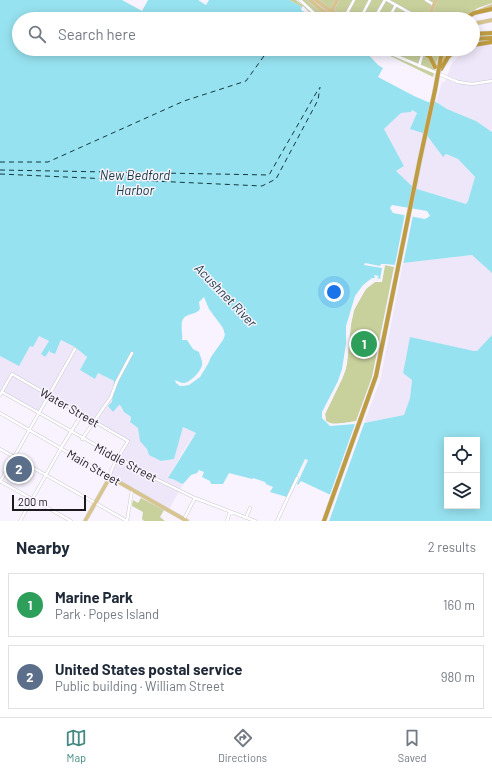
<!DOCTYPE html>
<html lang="en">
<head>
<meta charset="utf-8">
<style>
  :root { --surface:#fff; --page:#f2f2f3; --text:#1f2937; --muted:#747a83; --line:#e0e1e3; --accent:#448a82 }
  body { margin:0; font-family:Barlow,sans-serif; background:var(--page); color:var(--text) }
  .controls { position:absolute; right:12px; bottom:12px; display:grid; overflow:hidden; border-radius:0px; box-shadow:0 2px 10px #0003 }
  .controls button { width:36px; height:36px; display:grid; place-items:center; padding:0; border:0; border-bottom:1px solid var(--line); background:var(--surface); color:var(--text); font:20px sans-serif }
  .scale { position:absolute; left:12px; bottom:10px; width:74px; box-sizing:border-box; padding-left:4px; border:2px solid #1b191d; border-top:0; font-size:11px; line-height:14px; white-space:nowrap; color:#1b191d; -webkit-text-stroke:3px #f8f3fe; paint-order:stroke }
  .you { position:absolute; left:334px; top:292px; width:14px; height:14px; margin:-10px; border:3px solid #fff; border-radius:50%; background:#1a73e8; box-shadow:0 0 0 6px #1a73e833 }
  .badge { display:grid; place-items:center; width:26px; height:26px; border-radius:50%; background:var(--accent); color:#fff; font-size:13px; font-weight:700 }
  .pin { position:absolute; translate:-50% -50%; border:2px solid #fff; box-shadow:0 1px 4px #0006 }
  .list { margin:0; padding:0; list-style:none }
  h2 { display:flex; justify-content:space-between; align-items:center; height:52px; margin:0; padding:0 16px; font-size:17px }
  h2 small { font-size:13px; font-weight:400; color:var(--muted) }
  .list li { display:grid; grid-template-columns:26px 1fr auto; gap:12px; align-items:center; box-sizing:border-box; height:64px; margin:0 8px 8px; padding:0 8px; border:1px solid var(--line); border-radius:0px }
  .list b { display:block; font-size:15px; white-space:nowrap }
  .list p { margin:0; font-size:13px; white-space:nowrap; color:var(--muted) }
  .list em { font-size:13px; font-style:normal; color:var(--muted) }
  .icon { flex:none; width:22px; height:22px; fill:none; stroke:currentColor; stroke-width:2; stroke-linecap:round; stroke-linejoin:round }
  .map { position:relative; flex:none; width:492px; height:521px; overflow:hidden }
  .search { position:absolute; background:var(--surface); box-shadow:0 2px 10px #0003; left:12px; right:12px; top:12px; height:44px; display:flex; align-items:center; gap:10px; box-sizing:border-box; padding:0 14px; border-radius:22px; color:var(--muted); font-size:15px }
  .sheet { height:196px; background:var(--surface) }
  nav { display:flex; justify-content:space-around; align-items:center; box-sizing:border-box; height:56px; border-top:1px solid var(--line); background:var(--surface); font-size:11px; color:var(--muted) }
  nav a { display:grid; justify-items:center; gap:2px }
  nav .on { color:var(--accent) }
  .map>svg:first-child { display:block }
  .built { fill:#eee7f9 }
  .green { fill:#c8d09c }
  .water { fill:#97e2f0; fill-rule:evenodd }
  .pier { fill:#f8f3fe }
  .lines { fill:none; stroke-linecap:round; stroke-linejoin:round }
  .ferry { stroke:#13383e; stroke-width:1; stroke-dasharray:5 4; stroke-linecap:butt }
  .minor-casing { stroke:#ccc8d2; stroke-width:3.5 }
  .major-casing { stroke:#d6d6d6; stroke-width:4.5 }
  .highway-casing { stroke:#d6d6d6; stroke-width:5 }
  .minor { stroke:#fff; stroke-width:2.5 }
  .major { stroke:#d9c48e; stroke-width:3.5 }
  .highway { stroke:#bf9c42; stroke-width:4 }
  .highway-bridge-casing { stroke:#d6d6d6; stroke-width:5; stroke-linecap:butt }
  .highway-bridge { stroke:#bf9c42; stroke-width:4 }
  .labels { text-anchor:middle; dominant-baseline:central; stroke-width:3; stroke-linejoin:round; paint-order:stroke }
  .street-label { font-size:12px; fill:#1b191d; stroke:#f8f3fe }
  .water-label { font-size:13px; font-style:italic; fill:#13383e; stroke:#f8f3fe }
</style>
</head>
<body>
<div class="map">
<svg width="492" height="521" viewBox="0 0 492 521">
  <rect width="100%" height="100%" fill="#f8f3fe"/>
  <path class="built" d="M489,44L492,47V132L476,121L447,109L436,102L442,82H445L451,65L464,49H473V47Z
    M412,110L417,113L416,116L426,134L443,156L445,154L458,159L475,178L468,201L466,204L414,188L396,171L404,166L384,129L401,113L411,112Z
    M472,255L492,273V335L477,351L407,352L403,373L412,380L410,398L404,415L364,423L380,381L403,263Z
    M39,336L49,341L42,355L45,357L50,350L57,349L62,340L75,346L87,357L81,368L95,378L98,373L114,381L119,405L121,406L129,403L124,412L134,420L131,417L129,420L138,428L161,461L173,459L183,427L196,433L185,448L169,477L183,484L169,510L110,477V474L128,441L50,395L39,414L2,392L0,395V356L5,358Z"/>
  <path class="green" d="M289,0H296L302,5L298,0H492V3L478,8L460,19H319L313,16L303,6L302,7Z
    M376,49H440L433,77Z
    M385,265L394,267L372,377L356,421C346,422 336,427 326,421L325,414L342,379L347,364L351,324L354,310L366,289L375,282H380L382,280Z
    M141,498L164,510L160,517L165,521H144L142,519L143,512L132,506L133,500L138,503Z"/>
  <path class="water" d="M0,0H122L142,11L148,0H198L206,5L209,0H289L302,7L301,10L316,19H19V49H363L378,65L383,68L378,77L414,96L428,102H436L447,109L476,121L492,132V273L472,255L403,263L396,261L394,267L385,265L382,280L369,283L355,302L348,329L342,378L324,414L325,420L330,424L364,423L404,415L410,398L412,380L403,373L410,337L474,351H477L492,335V521H329L337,498L301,481L298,485L297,484L308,460L305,459L287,497L270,492L273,487L266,484L265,482L253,478L252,479L229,473L223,484H211L210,481L202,477L204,472L199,470L197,473L191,475L183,484C178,482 172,478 168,478L196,433L183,427L174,459L161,461L149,455L147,449L140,441L138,428L130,422L131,417L124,412L121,406L119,405L113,412L108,406L112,402L114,381L98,373L95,379L80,370L87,357L75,347L61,340L55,354L50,352V350L45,357L41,354L49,341L39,336L33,347L30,346L19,366L0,356ZM412,110L417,113L410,129L426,134L443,157L446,154L458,159L475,177L468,201L466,204L414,188L396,171L404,166L384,129L401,113L411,112ZM392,205L427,211L430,216L425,219L393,213L390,208ZM204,297L209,309L223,328L225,335L223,340L211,357L208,364L200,377L189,385L183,386H180L176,383L175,380C178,381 181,383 184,383C191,382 201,371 202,365C203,361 200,356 199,352L193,349L187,340H182C183,334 180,325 183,319C187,313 196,315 200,309L199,302ZM447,440H477V506H447Z"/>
  <path class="pier" d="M405,213L413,215L403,265L397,264L396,268L394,269V267L385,265L382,282H375L368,286L361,296L354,310L351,324L346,369L342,379L325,414L326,421L331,424L365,421L329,521H327L335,499L329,497L355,424L330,426L322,418V412L338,381L342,369L346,344V326L355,296L363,285L372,278H375L374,275L379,276L377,278L380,279L382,268L364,265L365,263L380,266L381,264H386L395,265Z"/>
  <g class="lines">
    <path class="ferry" d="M0,162H48L184,101L246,81L269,49
      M0,170L269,175L319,88
      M0,174L262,186L276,179L318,100L320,87"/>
    <defs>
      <path id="minor" d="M300,0L315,14L323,19
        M354,0L347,13L357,19
        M387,0L421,19
        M426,0L434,5
        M360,19L370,0
        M374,19L385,0
        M388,19L396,5
        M380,49L458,82L472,84L492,81
        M419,66L424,49
        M2,392L154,478L195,498L255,521
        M0,395L12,374L128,441C123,450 110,467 110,477L0,413
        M82,439L111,397L117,381L132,353
        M0,449L127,521
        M0,481L71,521
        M0,482L75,349
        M246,518L250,508
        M184,519L195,498
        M20,521L61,448L82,414
        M127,521L132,490
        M227,521L230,512
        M277,521L297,478"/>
      <path id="major" d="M310,0L320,9L337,19
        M316,0L328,9L346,19
        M480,11L492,6
        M331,12L337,0
        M429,19L431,11L436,0
        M473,24L492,20
        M442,65L446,49
        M85,521L110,477L187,521"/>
      <path id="highway" d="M464,19L474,13L492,9
        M473,34L492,33
        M473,39L492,38
        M473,45L492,42
        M411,49L420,51
        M430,57L435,67
        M439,68L442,49
        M441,69L448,57L457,49
        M324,521L376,376L420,159L435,90"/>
    </defs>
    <use href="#minor" class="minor-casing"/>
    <use href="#major" class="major-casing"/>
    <use href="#highway" class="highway-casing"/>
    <use href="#minor" class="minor"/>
    <use href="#major" class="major"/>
    <use href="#highway" class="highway"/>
    <defs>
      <path id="highway-bridge" d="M420,51L430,57
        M435,90L439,68"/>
    </defs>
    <use href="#highway-bridge" class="highway-bridge-casing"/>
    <use href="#highway-bridge" class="highway-bridge"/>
  </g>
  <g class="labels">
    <g class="street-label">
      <text transform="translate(70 407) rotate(30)">Water Street</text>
      <text transform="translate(126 462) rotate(28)">Middle Street</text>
      <text transform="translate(94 467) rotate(30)">Main Street</text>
    </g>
    <g class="water-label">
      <text x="135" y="175">New Bedford<tspan x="135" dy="15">Harbor</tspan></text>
      <text transform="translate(226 295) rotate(46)">Acushnet River</text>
    </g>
  </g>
</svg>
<div class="controls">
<button><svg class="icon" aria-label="locate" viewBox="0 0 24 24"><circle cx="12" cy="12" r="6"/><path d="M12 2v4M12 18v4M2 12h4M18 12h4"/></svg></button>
<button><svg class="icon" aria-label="layers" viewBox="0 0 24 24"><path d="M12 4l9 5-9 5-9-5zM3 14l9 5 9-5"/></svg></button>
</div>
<div class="scale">200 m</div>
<div class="you"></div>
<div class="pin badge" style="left:364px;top:344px;background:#2e9e5b">1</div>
<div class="pin badge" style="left:19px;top:469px;background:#5c6f8a">2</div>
<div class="search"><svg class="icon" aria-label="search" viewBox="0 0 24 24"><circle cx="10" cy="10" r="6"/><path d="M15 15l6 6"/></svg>Search here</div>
</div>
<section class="sheet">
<h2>Nearby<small>2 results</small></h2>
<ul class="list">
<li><span class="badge" style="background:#2e9e5b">1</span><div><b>Marine Park</b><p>Park · Popes Island</p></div><em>160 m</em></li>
<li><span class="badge" style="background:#5c6f8a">2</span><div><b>United States postal service</b><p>Public building · William Street</p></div><em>980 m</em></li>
</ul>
</section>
<nav>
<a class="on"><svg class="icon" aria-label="map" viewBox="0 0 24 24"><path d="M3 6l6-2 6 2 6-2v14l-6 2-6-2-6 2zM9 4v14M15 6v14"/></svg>Map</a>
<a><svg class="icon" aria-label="directions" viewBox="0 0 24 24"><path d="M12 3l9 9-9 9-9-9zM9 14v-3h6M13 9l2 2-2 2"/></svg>Directions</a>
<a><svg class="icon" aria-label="saved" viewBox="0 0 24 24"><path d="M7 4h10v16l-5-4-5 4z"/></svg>Saved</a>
</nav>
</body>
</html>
